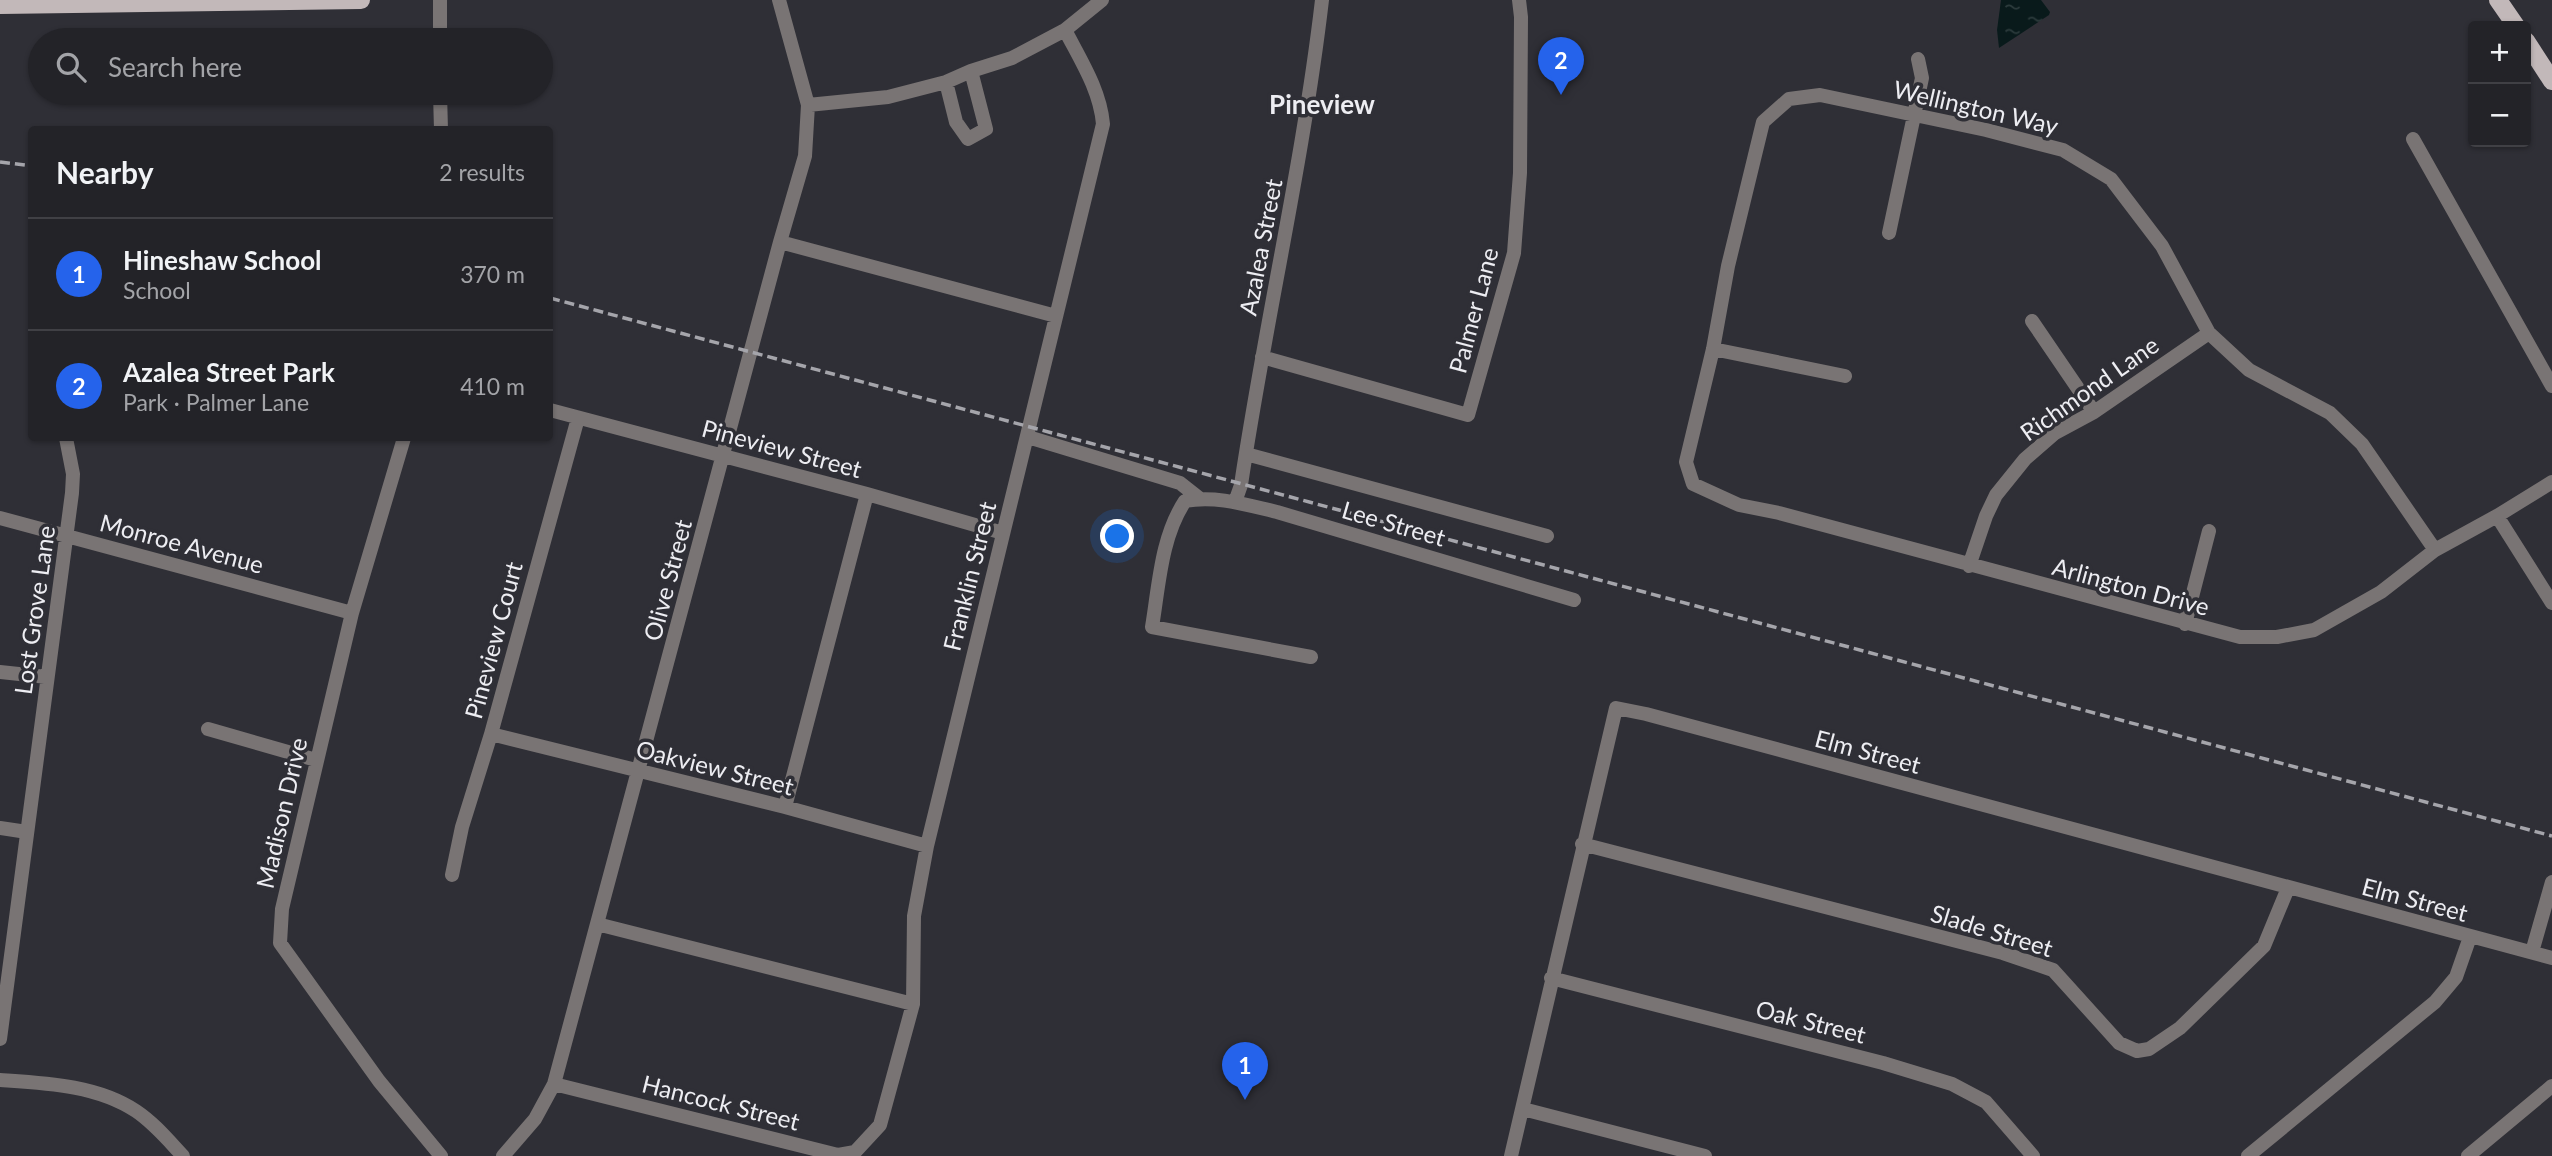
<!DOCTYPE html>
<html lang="en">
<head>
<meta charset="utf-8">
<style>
  :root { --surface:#232328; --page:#2f2f34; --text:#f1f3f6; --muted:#a3a4a8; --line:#404045; --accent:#2563eb }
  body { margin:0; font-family:Lato,sans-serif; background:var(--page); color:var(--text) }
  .controls { position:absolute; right:21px; top:21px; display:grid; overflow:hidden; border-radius:7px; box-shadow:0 2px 5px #0004 }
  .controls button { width:63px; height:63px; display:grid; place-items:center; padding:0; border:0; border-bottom:2px solid var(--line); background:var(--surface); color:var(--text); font:35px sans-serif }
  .you { position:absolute; left:1118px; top:537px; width:24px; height:24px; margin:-18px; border:5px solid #fff; border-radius:50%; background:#1a73e8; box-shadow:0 0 0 10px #1a73e833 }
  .badge { display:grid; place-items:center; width:46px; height:46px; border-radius:50%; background:var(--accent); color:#fff; font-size:23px; font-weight:700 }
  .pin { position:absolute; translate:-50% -58px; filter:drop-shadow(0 2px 4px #0008) }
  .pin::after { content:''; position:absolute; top:37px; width:24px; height:21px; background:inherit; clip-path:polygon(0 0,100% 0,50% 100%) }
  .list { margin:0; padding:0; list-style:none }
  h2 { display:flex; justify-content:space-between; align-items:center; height:91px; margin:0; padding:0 28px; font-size:30px }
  h2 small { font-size:23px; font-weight:400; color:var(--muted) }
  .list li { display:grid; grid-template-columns:46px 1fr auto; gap:21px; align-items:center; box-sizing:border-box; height:112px; padding:0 28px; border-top:2px solid var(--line) }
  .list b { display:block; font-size:26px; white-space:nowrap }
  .list p { margin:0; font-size:23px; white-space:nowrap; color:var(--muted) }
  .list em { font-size:23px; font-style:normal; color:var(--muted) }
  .icon { flex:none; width:38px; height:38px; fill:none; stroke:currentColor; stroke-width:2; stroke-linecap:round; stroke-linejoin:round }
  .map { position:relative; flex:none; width:2552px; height:1156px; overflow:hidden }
  .search { position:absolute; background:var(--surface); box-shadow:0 2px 5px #0004; left:28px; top:28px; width:525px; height:77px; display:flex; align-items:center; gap:18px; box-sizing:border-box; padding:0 24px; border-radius:38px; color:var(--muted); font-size:26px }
  .panel { position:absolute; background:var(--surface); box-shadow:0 2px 5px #0004; left:28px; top:126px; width:525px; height:315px; border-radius:7px }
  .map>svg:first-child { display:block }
  .water { fill:url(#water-ripples) }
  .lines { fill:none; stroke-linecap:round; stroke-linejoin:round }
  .minor { stroke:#797474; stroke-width:14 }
  .major { stroke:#c2b8b9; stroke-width:18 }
  .rail { stroke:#a5a5ab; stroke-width:3.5; stroke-dasharray:10 5; stroke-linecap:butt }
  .labels { text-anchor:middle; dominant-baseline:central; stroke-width:7; stroke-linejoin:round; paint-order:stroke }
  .street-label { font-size:24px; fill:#ededf2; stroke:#2f2f36 }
  .neighbourhood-label { font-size:26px; font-weight:bold; fill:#ededf2; stroke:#2f2f36 }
</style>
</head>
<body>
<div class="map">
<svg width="2552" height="1156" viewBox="0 0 2552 1156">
  <defs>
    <pattern id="water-ripples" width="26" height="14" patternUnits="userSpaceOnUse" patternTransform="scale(1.75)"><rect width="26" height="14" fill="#091a1b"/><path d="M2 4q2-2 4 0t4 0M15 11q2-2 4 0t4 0" fill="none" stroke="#2d3c3d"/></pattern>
  </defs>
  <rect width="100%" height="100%" fill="#2f2f36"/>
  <path class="water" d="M2001,0H2041L2050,12L2049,15L1999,48L1997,30Z"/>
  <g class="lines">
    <path class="minor" d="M440,0V40
      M946,82L956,122L968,139L986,129L971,71
      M440,93L441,130
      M808,105L888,97L946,82L971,71L1012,58L1065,30L1102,0
      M2413,139L2552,386
      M1889,233L1922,78L1918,59
      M780,242L1056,316
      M2032,321L2094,412
      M1713,349L1845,376
      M1262,357L1468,415L1514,253L1520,173L1521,17L1519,0
      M550,410L867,494L1003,533
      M1028,437L1180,483L1199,498
      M404,438L352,613L282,909L280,943L379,1081L441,1156
      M1246,454L1547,536
      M1235,502L1241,485C1265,323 1303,163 1322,0
      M2497,516L2552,603
      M0,518L352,613
      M2435,550L2362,444L2330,413L2249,370L2209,333L2162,246L2111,179L2063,150L1986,130L1820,95L1789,99L1763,122L1728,266L1713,349L1686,462L1693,484L1739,505L1779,513L2240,637H2277L2314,630L2381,592L2435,550L2497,516L2552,482
      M1969,566L1986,516L1996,495L2025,459L2055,433L2094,412L2209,333
      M2185,624L2209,531
      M1311,657L1152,627C1159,585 1161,537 1185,501C1216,495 1247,505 1277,512L1574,600
      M0,672L47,677
      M208,729L316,760
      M491,734L785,807L927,846
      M785,807L867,494
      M0,828L27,832
      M1582,844L2003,953L2053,970L2119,1043L2137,1051L2149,1049L2180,1028L2264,946L2288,888
      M452,875L462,827L491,734L578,418
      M597,924L913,1004
      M2532,952L2552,882
      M1551,978L1883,1063L1952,1084L1986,1102L2033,1156
      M0,1039L72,493L73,474L66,438
      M0,1080C45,1083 97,1085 136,1111C154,1123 168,1140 183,1156
      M554,1084L838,1155L855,1152L880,1125L913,1004L914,916L927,846L1103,124C1100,90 1081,61 1065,30
      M1523,1109L1705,1156
      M503,1156L535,1119L554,1084L780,242L805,156L808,105L779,0
      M1511,1156L1616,708L1646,714L2552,958
      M2248,1156L2435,1002L2456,977L2470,937
      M2468,1156L2552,1086"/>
    <path class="major" d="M2498,0L2516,26
      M0,5L361,0
      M2526,41L2552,81"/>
    <path class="rail" d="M0,162L32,166
      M550,298L2552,836"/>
  </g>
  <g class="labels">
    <g class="street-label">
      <text transform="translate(1976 107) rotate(13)">Wellington Way</text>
      <text transform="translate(1260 247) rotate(-79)">Azalea Street</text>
      <text transform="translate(1473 310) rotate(-75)">Palmer Lane</text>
      <text transform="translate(2089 388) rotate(-35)">Richmond Lane</text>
      <text transform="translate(782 448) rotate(15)">Pineview Street</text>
      <text transform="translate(1394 523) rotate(16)">Lee Street</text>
      <text transform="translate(182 543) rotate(15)">Monroe Avenue</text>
      <text transform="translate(969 576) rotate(-76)">Franklin Street</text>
      <text transform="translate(667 580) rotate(-75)">Olive Street</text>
      <text transform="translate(2131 586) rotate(15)">Arlington Drive</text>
      <text transform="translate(34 610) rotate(-82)">Lost Grove Lane</text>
      <text transform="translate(493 640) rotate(-75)">Pineview Court</text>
      <text transform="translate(1868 751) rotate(15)">Elm Street</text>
      <text transform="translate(715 767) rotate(14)">Oakview Street</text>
      <text transform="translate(281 813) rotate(-77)">Madison Drive</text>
      <text transform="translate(2415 899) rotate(15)">Elm Street</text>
      <text transform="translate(1992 930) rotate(17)">Slade Street</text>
      <text transform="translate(1811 1021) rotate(14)">Oak Street</text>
      <text transform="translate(721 1102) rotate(14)">Hancock Street</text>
    </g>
    <g class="neighbourhood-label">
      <text x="1322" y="104">Pineview</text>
    </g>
  </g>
</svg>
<div class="controls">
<button>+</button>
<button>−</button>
</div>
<div class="you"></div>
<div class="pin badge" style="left:1245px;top:1100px">1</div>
<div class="pin badge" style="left:1561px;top:95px">2</div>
<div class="search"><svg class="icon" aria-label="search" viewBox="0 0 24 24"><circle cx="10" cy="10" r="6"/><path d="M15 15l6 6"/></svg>Search here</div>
<section class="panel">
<h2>Nearby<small>2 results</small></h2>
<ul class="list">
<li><span class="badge">1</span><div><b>Hineshaw School</b><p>School</p></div><em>370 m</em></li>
<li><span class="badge">2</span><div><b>Azalea Street Park</b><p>Park · Palmer Lane</p></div><em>410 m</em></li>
</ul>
</section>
</div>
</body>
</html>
